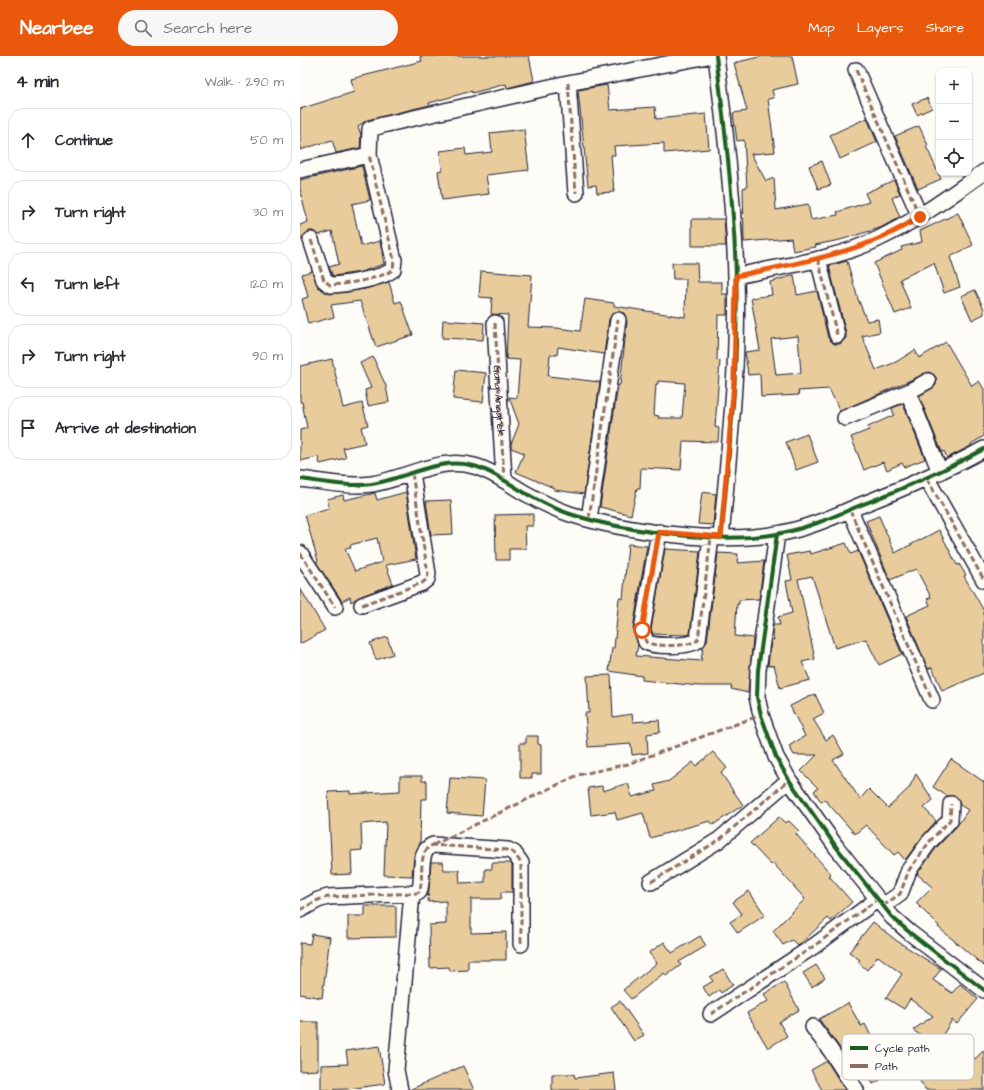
<!DOCTYPE html>
<html lang="en">
<head>
<meta charset="utf-8">
<style>
  :root { --surface:#fff; --page:#f7f7f7; --text:#2b2b33; --muted:#7c7c81; --line:#e1e1e2; --accent:#ea580c }
  body { margin:0; font-family:"Architects Daughter",sans-serif; background:var(--page); color:var(--text) }
  .controls { position:absolute; right:12px; top:12px; display:grid; overflow:hidden; border-radius:8px; box-shadow:0 1px 3px #0004 }
  .controls button { width:36px; height:36px; display:grid; place-items:center; padding:0; border:0; border-bottom:1px solid var(--line); background:var(--surface); color:var(--text); font:20px sans-serif }
  .stop { position:absolute; width:12px; height:12px; margin:-9px; border:3px solid #ea580c; border-radius:50%; background:#fff }
  .stop.end { background:#ea580c; border-color:#fff; box-shadow:0 1px 4px #0008 }
  .list { margin:0; padding:0; list-style:none }
  h2 { display:flex; justify-content:space-between; align-items:center; height:52px; margin:0; padding:0 16px; font-size:17px }
  h2 small { font-size:13px; font-weight:400; color:var(--muted) }
  .list li { display:grid; grid-template-columns:26px 1fr auto; gap:12px; align-items:center; box-sizing:border-box; height:64px; margin:0 8px 8px; padding:0 8px; border:1px solid var(--line); border-radius:16px }
  .list b { display:block; font-size:15px; white-space:nowrap }
  .list em { font-size:13px; font-style:normal; color:var(--muted) }
  .icon { flex:none; width:22px; height:22px; fill:none; stroke:currentColor; stroke-width:2; stroke-linecap:round; stroke-linejoin:round }
  .map { position:relative; flex:none; width:684px; height:1034px; overflow:hidden }
  header { display:flex; align-items:center; gap:24px; box-sizing:border-box; height:56px; padding:0 20px; background:var(--accent); color:#fff }
  header strong { font-size:19px }
  nav { display:flex; gap:22px; margin-inline-start:auto; font-size:14px }
  .search { width:280px; height:36px; background:var(--page); display:flex; align-items:center; gap:10px; box-sizing:border-box; padding:0 14px; border-radius:22px; color:var(--muted); font-size:15px }
  main { display:flex }
  aside { flex:1; background:var(--surface) }
  .map>svg:first-child { display:block }
  .building { fill:#e8cc9c; stroke:#22223b; fill-rule:evenodd }
  .lines { fill:none; stroke-linecap:round; stroke-linejoin:round }
  .minor-casing { stroke:#22223b; stroke-width:18 }
  .minor { stroke:#fdfcf7; stroke-width:15 }
  .quiet { stroke:#8d6e63; stroke-width:3; stroke-dasharray:6 3; stroke-linecap:butt }
  .cycleway-casing { stroke:#fdfcf7; stroke-width:6 }
  .cycleway { stroke:#1b5e20; stroke-width:4 }
  .route { stroke:#ea580c; stroke-width:5 }
  .labels { text-anchor:middle; dominant-baseline:central; stroke-width:3.5; stroke-linejoin:round; paint-order:stroke }
  .street-label { font-size:11px; fill:#22223b; stroke:#fdfcf7 }
  .key { fill:#fdfcf7; stroke:#bbbbbf; stroke-width:1 }
  .key-label { font-size:11px; fill:#22223b }
</style>
</head>
<body>
<header>
<strong>Nearbee</strong>
<div class="search"><svg class="icon" aria-label="search" viewBox="0 0 24 24"><circle cx="10" cy="10" r="6"/><path d="M15 15l6 6"/></svg>Search here</div>
<nav><a>Map</a><a>Layers</a><a>Share</a></nav>
</header>
<main>
<aside>
<h2>4 min<small>Walk · 290 m</small></h2>
<ul class="list">
<li><svg class="icon" aria-label="ahead" viewBox="0 0 24 24"><path d="M12 20V5M6 11l6-6 6 6"/></svg><div><b>Continue</b></div><em>50 m</em></li>
<li><svg class="icon" aria-label="right" viewBox="0 0 24 24"><path d="M7 20v-9h11M14 6l5 5-5 5"/></svg><div><b>Turn right</b></div><em>30 m</em></li>
<li><svg class="icon" aria-label="left" viewBox="0 0 24 24"><path d="M17 20v-9H6M10 6l-5 5 5 5"/></svg><div><b>Turn left</b></div><em>120 m</em></li>
<li><svg class="icon" aria-label="right" viewBox="0 0 24 24"><path d="M7 20v-9h11M14 6l5 5-5 5"/></svg><div><b>Turn right</b></div><em>90 m</em></li>
<li><svg class="icon" aria-label="arrive" viewBox="0 0 24 24"><path d="M6 21V4h12l-3 4 3 4H6"/></svg><div><b>Arrive at destination</b></div></li>
</ul>
</aside>
<div class="map">
<svg width="684" height="1034" viewBox="0 0 684 1034">
  <rect width="100%" height="100%" fill="#fdfcf7"/>
  <filter id="ink" filterUnits="userSpaceOnUse"><feTurbulence type="fractalNoise" baseFrequency=".025" numOctaves="2"/><feDisplacementMap in="SourceGraphic" scale="8" xChannelSelector="R" yChannelSelector="G"/><feConvolveMatrix kernelMatrix="1 2 1 2 8 2 1 2 1" color-interpolation-filters="sRGB"/></filter>
  <g filter="url(#ink)">
    <path class="building" d="M120,0H229L234,25L207,32L206,28L172,37V35L129,47L130,49L67,64L58,70L61,79L60,92L36,97L32,84L0,94V53L54,36L51,23L122,5Z
      M463,0H492L498,28L472,34L474,42L468,43L475,96L451,98L466,125L474,122L476,154L508,148L511,164L538,159L537,156L569,146L565,137L594,124L600,138L592,142L600,161L580,172L540,184L515,189L516,191L493,195L491,182L444,186L443,132L447,131L444,84L437,85L433,57L447,55L434,7Z
      M307,29L310,54L355,51L356,63L406,58L409,93L364,97V87L314,90L315,99H311L314,136L297,137L296,129L288,130L278,34Z
      M627,42L632,52L617,59L612,48Z
      M567,62L577,86L540,103L530,79Z
      M619,70L628,89L626,90L641,123L618,133L595,80Z
      M224,73L229,114L186,119L189,138L142,144L138,115L142,114L140,95L165,92L166,99L192,96L190,77Z
      M522,105L531,129L518,133L509,110Z
      M62,110L70,144L52,148L61,190L80,185L84,208L61,216L33,220L29,211L39,208L32,175L18,179L13,175H9L0,185V169L8,166L0,133V124Z
      M658,157L673,189L650,201L660,231L644,237L634,207L600,223L611,252L595,258L574,207L602,194L601,191L622,186L620,175Z
      M392,163H424L426,190H392Z
      M547,205L558,243L567,265L578,263L580,276L562,280L576,314L596,306L615,294L619,302L646,286L672,330L679,325L684,333V380L671,388V390L647,402L644,395L642,396L619,340L636,329V321L629,316L540,355L529,333L498,335L499,339L461,341L460,318L448,319L445,296L460,294L451,242L472,239L470,226L494,219L497,239L517,235L528,282L534,288H540L546,282V277L529,210ZM498,280L501,317L476,319L471,283Z
      M372,207H397L398,226H422V238H427V259H418L417,304L420,305L415,371L419,372L418,386L383,385L381,414L341,412L340,432H337L331,459L300,451L318,329H320L327,265L324,257L315,256L309,263L304,298L258,291L257,299H250L248,320L300,326L284,438L254,434V432L216,416L224,397L211,392V388L219,368L209,341L217,342L220,304L206,303L208,259L191,258L192,242L179,241L181,215L232,219L228,271L257,272L280,275L285,243L314,247V250L385,261L386,223H373ZM358,325L385,327L382,362H358L359,360L354,359L356,328H358Z
      M12,215L18,231L30,238L65,233L89,226L95,247L101,245L113,279L76,291L60,245L31,249L34,261L8,268L2,243L8,241L2,218Z
      M675,234L684,253V258L672,264L661,240Z
      M143,264L184,267L183,284L142,282Z
      M73,301L86,330L89,346L68,350L65,334L71,332L60,307Z
      M32,303L43,352L62,347L68,369L61,371L65,387L43,392L46,402L20,408L18,401L0,405V374L7,372L2,346H0V310Z
      M156,314L186,317L183,346L153,343Z
      M603,348L625,403L604,411L602,407L587,414L583,406L564,414L551,381L569,374L568,371L594,359L592,352Z
      M507,378L518,406L496,414L486,386Z
      M106,436L116,503L86,509L93,528L59,541L51,546L50,541L42,545L16,506L18,505L5,459L29,452L27,443L43,439L44,444L75,437L77,444ZM77,482L82,506L55,515L45,493L51,492L50,489Z
      M402,436L416,438L413,469L398,468Z
      M151,444L153,478L131,479L126,445Z
      M233,458V470H225L226,493H209V504H196L195,459Z
      M579,460L595,497L639,474L657,509L659,508L666,519L664,520L684,555V617L642,635L632,611L628,613L606,560L630,549L627,543L631,541L616,513L590,524L566,465Z
      M546,487L551,498L558,495L602,598L579,609L566,583L535,592L512,520L498,523L515,603L502,606L510,624L480,632L474,609L468,610L471,583L474,584L472,576L473,569H480L478,561L492,557L486,525L492,524L487,499L510,495L511,498Z
      M328,488L347,490L333,572L338,589L336,600L401,605L403,591L407,585L418,497L438,498L437,507L464,505L459,543L439,544V548H437L435,580L453,582L448,637L431,633L432,630H399L342,624V620L309,615L312,592H314L319,542L323,543Z
      M365,493L400,495L390,578L386,579L353,578L351,573Z
      M0,532L25,574L0,588Z
      M87,581L93,598L76,604L70,587Z
      M311,619L313,661L332,658L333,666L359,664L360,676L347,678L348,697L332,699L331,688L288,691L285,657H289L287,620Z
      M515,638L524,657L513,663L526,684L533,679L544,698L533,704L560,743L569,733L588,752L609,732L616,718L633,744L624,752L636,765L623,780L605,804L598,796L594,799L566,769L555,778L525,744L521,746L514,735L518,732L501,715L517,699H494L489,690L505,680L490,650Z
      M226,680H238V688L241,689V718H232V722H220V687H226Z
      M413,696L427,712L421,717L443,749L413,769L410,765L350,782L343,757L317,764L315,756L291,759L288,732L302,730L303,735L328,727L332,741L356,735L354,729L369,725L393,706L396,710Z
      M651,703L684,726V910L638,871L639,870L616,847L632,831L617,818L637,791L657,770L668,754L660,749L656,740H647L633,731Z
      M100,720H122V725H127V743H121L120,788L114,800L112,820L84,819L86,766L61,768L62,794L51,795L52,818L32,819L28,736L50,735V738L100,735Z
      M150,722L185,724L182,760L147,757Z
      M479,761L485,767L489,765L499,775L496,778L531,818L529,820L552,846L531,865L528,862L498,890L492,884L483,889L473,875L505,843L473,807L471,809L450,787Z
      M131,806H143L144,814H159L160,827L185,826V813H192V807H210L212,809V836H201V843H171V877L206,876V904H168V914L150,915L149,911L130,912L129,869L146,868V845L128,846Z
      M449,835L465,859L438,877L430,866L442,858L433,846Z
      M65,850H96V881L48,882V860H65Z
      M573,866L597,885L641,913L633,924L652,937L660,928L678,943L657,968L652,964L636,990L647,1005L667,992L675,1003L684,994V1034H626L607,1006L632,988L613,974L633,960L610,943L604,953L586,942L602,918L578,900L567,914L558,906L560,904L549,896Z
      M12,878L30,881L22,942L0,938V887L10,888Z
      M400,880L406,890L379,906L381,909L366,920L364,917L331,943L323,934L357,907L349,897L364,886L372,897Z
      M516,909L525,922L512,931L503,917Z
      M423,913L433,929L421,937L419,934L409,941L403,931L413,925L410,921Z
      M484,926L499,954L479,966L487,980L468,992L447,957L468,945L464,938Z
      M320,945L344,979L334,985L311,951Z
      M548,947L561,970L565,968L571,980L542,995L519,963Z
      M0,966H18V1014L0,1015Z
      M79,990L85,1028L48,1033L21,1034V1009L48,1008L46,995Z
      M589,1001L596,1015L573,1028L565,1014Z
      M527,1005L545,1034H522L511,1014Z
      M163,1010L174,1034H109Z
      M314,1017L316,1034H252V1018H274L275,1022Z"/>
    <g class="lines">
      <defs>
        <path id="minor" d="M416,0C425,73 434,147 436,221C439,308 429,395 421,481
          M556,14L620,161
          M268,27L276,137
          M0,114L69,99L70,73L83,69L268,27L408,0
          M11,184L24,224L30,229C43,229 85,222 93,213L94,204L69,99
          M518,203L537,279
          M436,220C483,210 534,204 578,183C616,165 650,140 684,116
          M195,267L204,423
          M608,336L640,416
          M545,362L608,336L628,325
          M0,423C24,426 48,431 72,428C105,423 140,400 174,410C192,415 208,427 225,437C239,445 255,453 270,458C326,476 420,488 477,478C505,473 531,462 556,451C600,434 642,416 684,393
          M627,423L684,524
          M550,454L632,644
          M289,463L318,264
          M359,476L342,574L346,586C354,591 390,591 398,584L411,481
          M477,478L458,614L457,641L461,659L476,701L489,724L537,792L592,861L609,876L684,934
          M0,497L35,551
          M62,549L122,527L127,523L128,518L112,417
          M351,826L419,784L489,724
          M583,850L600,838L609,814L630,785L650,764L651,748
          M0,854L18,844L28,841L117,837L119,836C125,822 116,795 133,789L208,794L214,797L221,807V888
          M411,958L514,890L578,843
          M513,971L531,995L556,1034
          M100,1034L96,1014L112,838"/>
      </defs>
      <use href="#minor" class="minor-casing"/>
      <use href="#minor" class="minor"/>
      <g class="quiet">
        <path d="M556,14L620,161"/>
        <path d="M268,27L276,137"/>
        <path d="M11,184L24,224L30,229C43,229 85,222 93,213L94,204L69,99"/>
        <path d="M518,203L537,279"/>
        <path id="s1" d="M195,267L204,423"/>
        <path d="M627,423L684,524"/>
        <path d="M550,454L632,644"/>
        <path d="M289,463L318,264"/>
        <path d="M359,476L342,574L346,586C354,591 390,591 398,584L411,481"/>
        <path d="M0,497L35,551"/>
        <path d="M62,549L122,527L127,523L128,518L112,417"/>
        <path d="M133,789L278,719L328,708L461,659"/>
        <path d="M351,826L419,784L489,724"/>
        <path d="M583,850L600,838L609,814L630,785L650,764L651,748"/>
        <path d="M0,854L18,844L28,841L117,837L119,836C125,822 116,795 133,789L208,794L214,797L221,807V888"/>
        <path d="M411,958L514,890L578,843"/>
      </g>
      <defs>
        <path id="cycleway" d="M416,0C425,73 434,147 436,221C439,308 429,395 421,481
          M0,423C24,426 48,431 72,428C105,423 140,400 174,410C192,415 208,427 225,437C239,445 255,453 270,458C326,476 420,488 477,478C505,473 531,462 556,451C600,434 642,416 684,393
          M477,478L458,614L457,641L461,659L476,701L489,724L537,792L592,861L609,876L684,934"/>
      </defs>
      <use href="#cycleway" class="cycleway-casing"/>
      <use href="#cycleway" class="cycleway"/>
    </g>
  </g>
  <g class="lines" filter="url(#ink)">
    <path class="route" d="M342,574L359,476L421,481L434,327L436,220C483,210 531,202 576,184C591,178 606,169 620,161"/>
  </g>
  <g class="labels">
    <g class="street-label">
      <text stroke="none"><textPath href="#s1" startOffset="78">Gang Anggrek</textPath></text>
    </g>
  </g>
  <rect x="542" y="978" width="132" height="46" rx="6" class="key"/>
  <rect x="550" y="990" width="18" height="4" fill="#1b5e20"/>
  <rect x="550" y="1008" width="18" height="4" fill="#8d6e63"/>
  <g class="key-label">
    <text x="575" y="996">Cycle path</text>
    <text x="575" y="1014">Path</text>
  </g>
</svg>
<div class="controls">
<button>+</button>
<button>−</button>
<button><svg class="icon" aria-label="locate" viewBox="0 0 24 24"><circle cx="12" cy="12" r="6"/><path d="M12 2v4M12 18v4M2 12h4M18 12h4"/></svg></button>
</div>
<div class="stop" style="left:342px;top:574px"></div>
<div class="stop end" style="left:620px;top:161px"></div>
</div>
</main>
</body>
</html>
